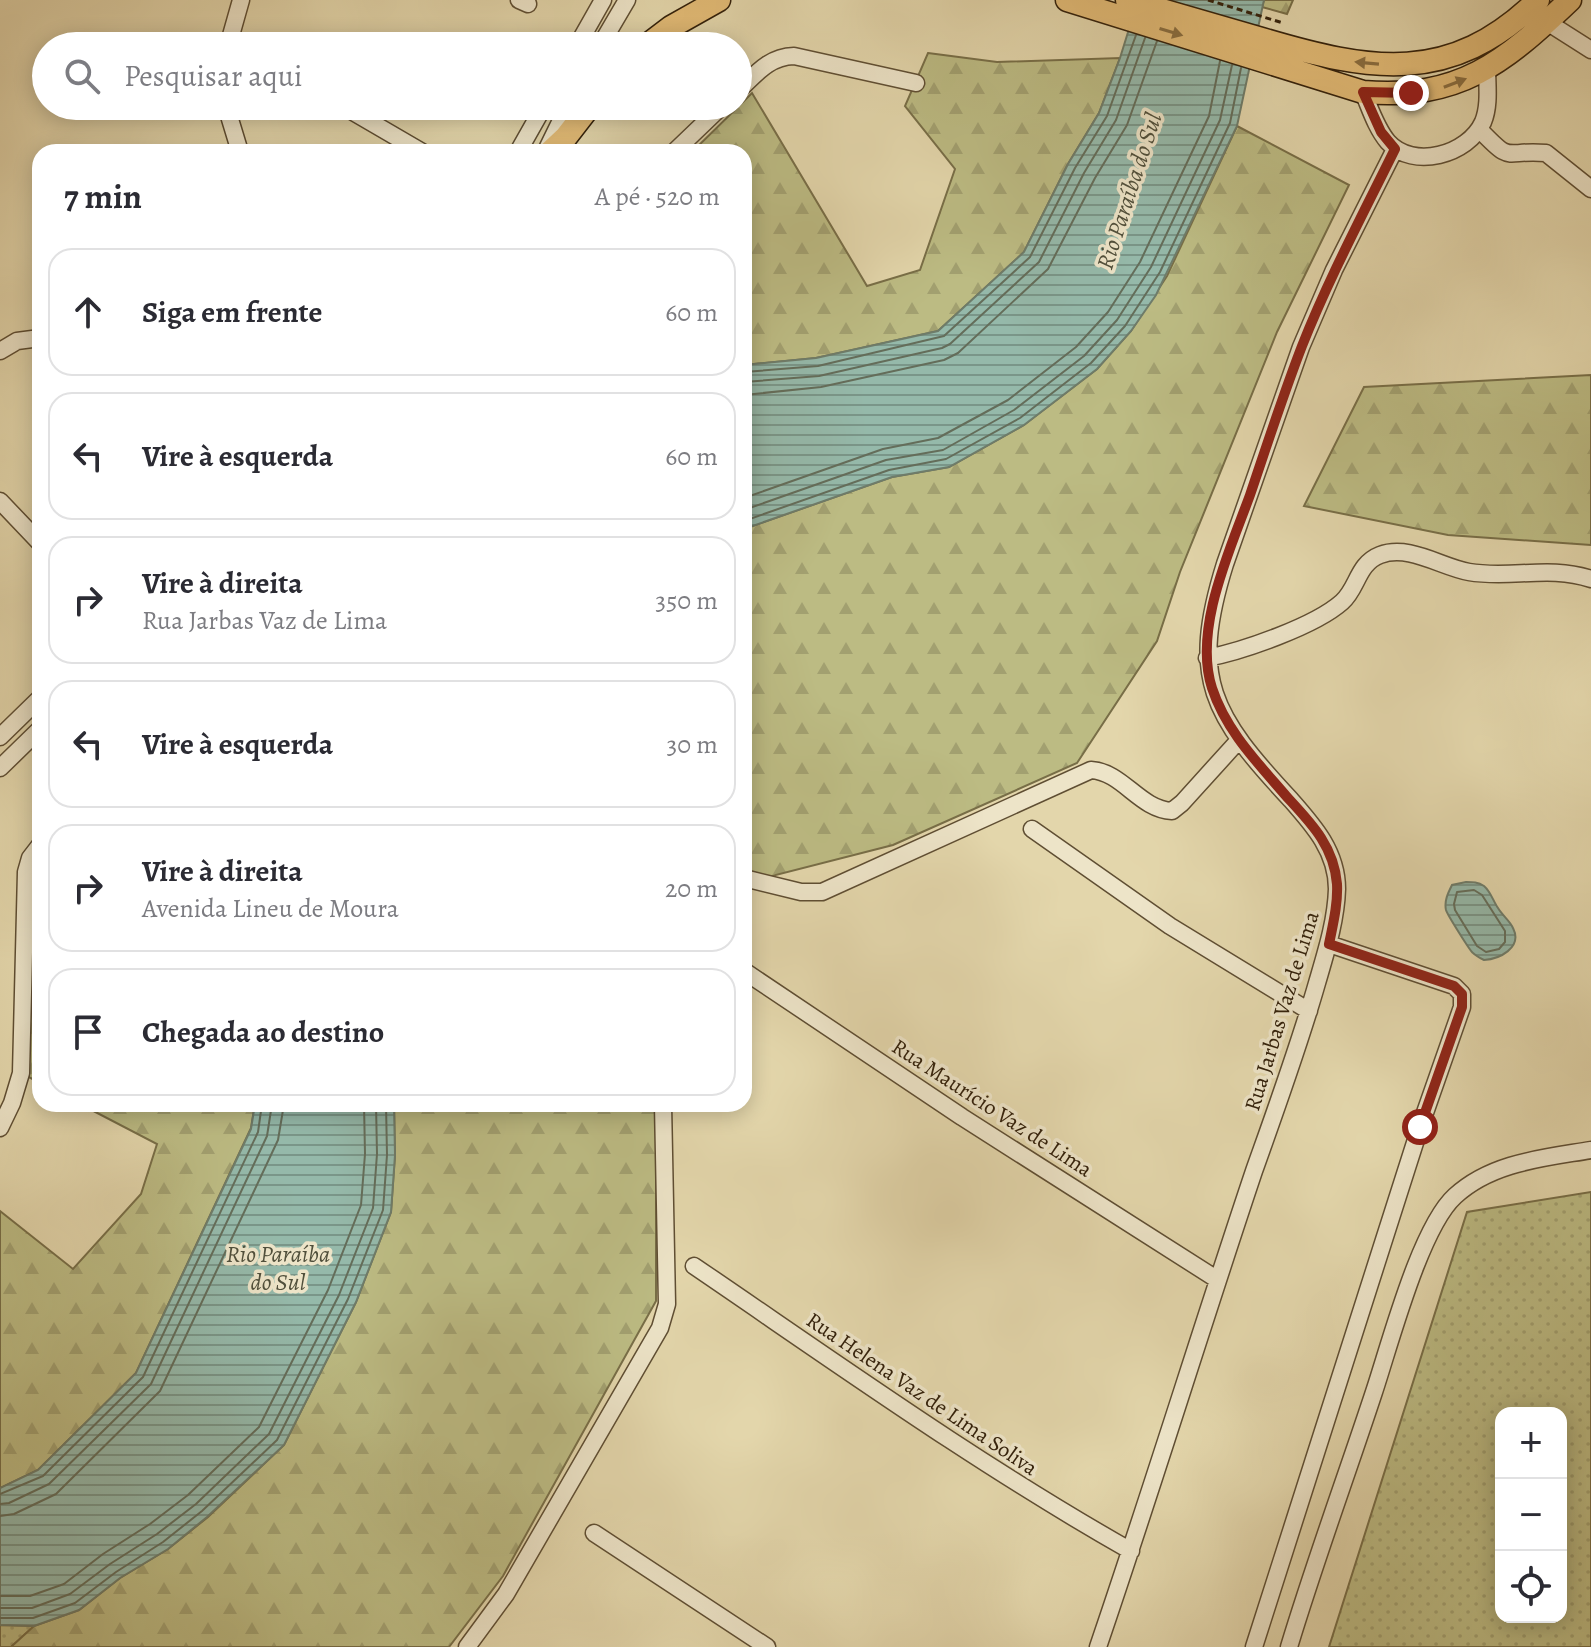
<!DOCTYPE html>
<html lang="pt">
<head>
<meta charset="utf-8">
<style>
  :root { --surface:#fff; --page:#f2f2f3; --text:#2b2b33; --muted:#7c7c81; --line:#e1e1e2 }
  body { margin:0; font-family:Alegreya,serif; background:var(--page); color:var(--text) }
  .controls { position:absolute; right:24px; bottom:24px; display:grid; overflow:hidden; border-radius:16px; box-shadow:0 4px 20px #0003 }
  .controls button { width:72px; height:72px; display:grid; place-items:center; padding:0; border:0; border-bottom:2px solid var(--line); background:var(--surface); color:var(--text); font:40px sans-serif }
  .stop { position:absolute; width:24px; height:24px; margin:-18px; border:6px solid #8f2418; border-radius:50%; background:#fff }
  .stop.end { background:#8f2418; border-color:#fff; box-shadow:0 2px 8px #0008 }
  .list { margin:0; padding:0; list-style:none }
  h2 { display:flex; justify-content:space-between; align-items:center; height:104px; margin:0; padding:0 32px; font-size:34px }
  h2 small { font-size:26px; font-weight:400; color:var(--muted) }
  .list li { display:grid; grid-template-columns:52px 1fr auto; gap:24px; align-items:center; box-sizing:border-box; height:128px; margin:0 16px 16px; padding:0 16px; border:2px solid var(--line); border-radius:24px }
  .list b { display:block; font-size:30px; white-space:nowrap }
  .list p { margin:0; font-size:26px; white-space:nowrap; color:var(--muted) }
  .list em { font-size:26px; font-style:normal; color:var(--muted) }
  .icon { flex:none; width:44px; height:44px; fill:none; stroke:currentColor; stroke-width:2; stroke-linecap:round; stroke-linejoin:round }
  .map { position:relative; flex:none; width:1591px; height:1647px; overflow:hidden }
  .search { position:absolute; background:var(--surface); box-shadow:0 4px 20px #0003; left:32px; top:32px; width:720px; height:88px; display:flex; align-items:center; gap:20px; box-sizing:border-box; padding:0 28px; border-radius:44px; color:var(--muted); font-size:30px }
  .panel { position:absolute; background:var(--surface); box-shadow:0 4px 20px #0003; left:32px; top:144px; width:720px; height:968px; border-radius:24px }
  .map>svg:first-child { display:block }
  .grass { fill:url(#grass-dots); stroke:#786e47; stroke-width:2; fill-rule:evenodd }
  .forest { fill:url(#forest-firs); stroke:#786e47; stroke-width:2 }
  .water { fill:url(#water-rules); stroke:#6e7c6a; stroke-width:2 }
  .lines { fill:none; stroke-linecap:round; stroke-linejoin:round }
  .shore { stroke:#646d5a; stroke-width:2 }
  .minor-casing { stroke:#5f4e33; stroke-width:19 }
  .major-casing { stroke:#33210b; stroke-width:25 }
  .path { stroke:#33210b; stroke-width:3; stroke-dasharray:6 4; stroke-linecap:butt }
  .minor { stroke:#ede4c8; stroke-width:16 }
  .major { stroke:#e2bb76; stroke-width:22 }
  .oneway { fill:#8a6e40 }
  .route { stroke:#8f2418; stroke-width:10 }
  .labels { text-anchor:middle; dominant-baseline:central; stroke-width:7; stroke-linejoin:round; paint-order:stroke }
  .street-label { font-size:22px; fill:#33210b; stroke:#ede4c8 }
  .water-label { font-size:24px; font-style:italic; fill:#504f3b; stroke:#ede4c8 }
</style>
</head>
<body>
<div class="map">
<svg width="1591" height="1647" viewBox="0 0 1591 1647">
  <defs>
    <pattern id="grass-dots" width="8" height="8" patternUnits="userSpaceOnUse" patternTransform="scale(2)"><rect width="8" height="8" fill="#bcbb83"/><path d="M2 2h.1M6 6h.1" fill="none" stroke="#a2a070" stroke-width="1.8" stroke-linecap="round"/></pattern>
    <pattern id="forest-firs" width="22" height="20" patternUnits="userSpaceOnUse" patternTransform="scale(2)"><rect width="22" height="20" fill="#bcbb83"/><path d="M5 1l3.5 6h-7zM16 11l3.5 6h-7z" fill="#a2a070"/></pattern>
    <pattern id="water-rules" width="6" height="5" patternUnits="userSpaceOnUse" patternTransform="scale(2)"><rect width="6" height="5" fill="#95b9aa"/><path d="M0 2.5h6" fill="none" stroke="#7a9689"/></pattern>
  </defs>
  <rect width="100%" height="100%" fill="#e3d6ab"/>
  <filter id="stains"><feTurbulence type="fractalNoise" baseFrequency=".0025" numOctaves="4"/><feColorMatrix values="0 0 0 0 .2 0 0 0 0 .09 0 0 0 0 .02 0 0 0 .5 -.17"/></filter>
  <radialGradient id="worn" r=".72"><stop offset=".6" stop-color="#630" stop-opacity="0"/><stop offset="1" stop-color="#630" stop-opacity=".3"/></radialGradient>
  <path class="grass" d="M1591,1192V1647H1329L1467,1212ZM1501,1413H1561V1617H1501Z
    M0,1625L34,1626L11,1647H0Z"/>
  <path class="forest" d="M1264,0H1293L1287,14L1262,7Z
    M928,53L997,62L1120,58L1099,113L1068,164L1024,252L938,331L816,358L744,365V152H692L752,93L867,286L920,270L955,169L905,106Z
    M1237,126L1349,185L1277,332L1180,572L1157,641L1077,763L893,845L744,883V529L892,477L949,467L1024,425L1097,369L1131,331L1167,276Z
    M1591,375V545L1448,535L1304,506L1364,387Z
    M24,962H40V1083L21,1073Z
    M80,1104H255L251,1128L136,1373L38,1470L0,1488V1211L73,1269L141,1194L157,1144Z
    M394,1104H656V1301L503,1576L449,1647H11L34,1626L79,1610L120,1578L168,1549L208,1517L284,1445L356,1302L391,1212L395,1155Z"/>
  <path class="water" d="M1138,0H1264L1237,126L1156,295L1131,331L1097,369L1024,425L949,467L892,477L744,529V365L816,358L938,331L1024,252L1068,164L1099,113L1120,58Z
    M1466,882C1473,882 1478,882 1484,886C1491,892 1493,901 1498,908C1502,915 1510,921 1513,928C1523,948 1499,959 1484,960C1480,958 1476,956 1473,953C1470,951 1447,914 1446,910C1444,901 1448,893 1452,885Z
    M255,1104H394L395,1155L391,1212L356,1302L284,1445L207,1517L168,1549L120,1578L79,1610L34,1626L0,1625V1488L38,1470L136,1373L251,1129Z"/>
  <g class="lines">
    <path class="shore" d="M744,372L818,366L944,336L1030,257L1075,168L1107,116L1136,35
      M744,382L819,376L942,348L950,344L1039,262L1084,173L1116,120L1145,38
      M744,395L821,387L944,360L958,353L1048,269L1095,178L1127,125L1157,41
      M744,498L883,449L938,438L1008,400L1076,347L1108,312L1140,262L1209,116L1220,61
      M744,510L886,460L943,450L1014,410L1084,356L1117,320L1151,267L1220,120L1232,65
      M744,521L889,470L946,459L1020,418L1091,363L1125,326L1160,272L1230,123L1241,68
      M1474,890L1482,895L1505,931V942L1499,949L1486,952L1477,946L1455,910L1454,904L1457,892Z
      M0,1494L43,1476L143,1377L258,1132L262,1104
      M0,1504L9,1503L49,1484L151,1384L267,1136L272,1104
      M0,1516L14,1514L56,1494L160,1391L278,1140L284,1104
      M0,1596H30L64,1584L103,1554L150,1524L188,1495L259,1427L328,1290L361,1205L365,1154L364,1104
      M0,1608H32L70,1594L110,1564L157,1534L196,1504L269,1434L339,1295L373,1208L377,1154L376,1104
      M0,1618H33L75,1603L116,1572L163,1542L202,1511L277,1440L348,1299L383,1210L387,1155L386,1104"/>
    <defs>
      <path id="minor" d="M519,0L528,4
        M1547,22L1591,50
        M228,46L241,0
        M577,46L603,0
        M600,46L627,0
        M738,91C756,74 768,57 794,56L916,83
        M1363,92C1370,108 1376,128 1388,142C1413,170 1468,155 1483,122C1490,105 1487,85 1487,67
        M226,106L240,152
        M343,106L422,152
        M1479,129C1514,166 1503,149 1546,153L1591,189
        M546,151L568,106
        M518,152L544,106
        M674,152L722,106
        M0,351L17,341L40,338
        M0,501L40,543
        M1207,658C1243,651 1315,626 1342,602C1358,588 1357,564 1380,555C1409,544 1441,567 1469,572C1510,579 1550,565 1591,579
        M0,737L40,698
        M0,768L40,729
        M1032,829L1170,926L1309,1011
        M744,878L801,892H822L1091,770C1123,772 1139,809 1172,811L1182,803L1239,740
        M744,971L962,1117L1218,1280
        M0,1128L12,1103L21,1073L26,872L30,858L40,845
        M694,1266C838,1364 979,1465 1131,1551
        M594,1533L767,1647
        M467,1647L506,1594L660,1328L667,1304L663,1104
        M1098,1647C1152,1489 1201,1329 1254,1171C1276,1109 1299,1046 1317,983C1326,952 1336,921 1337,889C1337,852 1314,826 1291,800C1212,715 1189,679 1225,564L1301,347L1334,270L1395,149
        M1254,1647L1420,1127L1462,1007V994L1454,986L1329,944
        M1289,1647C1315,1561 1346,1477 1374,1392C1390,1344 1420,1228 1455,1196C1492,1162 1544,1158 1591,1150"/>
      <path id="major" d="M1067,0L1363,92C1459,100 1504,63 1570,0
        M1127,0C1172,13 1217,26 1262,39C1370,71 1450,86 1538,0
        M646,46L671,27L719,0
        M550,152L566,137L590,106"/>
    </defs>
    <use href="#minor" class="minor-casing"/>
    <use href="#major" class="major-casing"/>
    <path class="path" d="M1208,0L1283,23"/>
    <use href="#minor" class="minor"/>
    <use href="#major" class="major"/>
  </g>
  <defs><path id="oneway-solid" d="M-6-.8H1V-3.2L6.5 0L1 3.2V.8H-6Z" transform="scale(2)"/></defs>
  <g class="oneway">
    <use href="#oneway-solid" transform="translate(1171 32) rotate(17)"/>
    <use href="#oneway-solid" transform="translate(1367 63) rotate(-175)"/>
    <use href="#oneway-solid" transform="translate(1455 83) rotate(-21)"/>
  </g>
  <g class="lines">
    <path class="route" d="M1411,93L1363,92L1381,132L1395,149C1363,214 1329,278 1302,346C1283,395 1267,445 1250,495C1230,550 1193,629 1212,688C1226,731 1258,763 1287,797C1311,823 1334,846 1337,884C1338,904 1333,924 1329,944L1454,986L1462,994V1007L1420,1127"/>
  </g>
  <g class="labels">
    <g class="street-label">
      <text transform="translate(1282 1011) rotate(-73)">Rua Jarbas Vaz de Lima</text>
      <text transform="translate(992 1108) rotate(33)">Rua Maurício Vaz de Lima</text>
      <text transform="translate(922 1394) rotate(34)">Rua Helena Vaz de Lima Soliva</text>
    </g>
    <g class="water-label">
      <text transform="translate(1129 191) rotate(-72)">Rio Paraíba do Sul</text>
      <text x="278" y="1254">Rio Paraíba<tspan x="278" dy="28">do Sul</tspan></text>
    </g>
  </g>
  <rect width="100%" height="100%" filter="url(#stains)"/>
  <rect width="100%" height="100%" fill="url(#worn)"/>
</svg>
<div class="controls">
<button>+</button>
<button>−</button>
<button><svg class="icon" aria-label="locate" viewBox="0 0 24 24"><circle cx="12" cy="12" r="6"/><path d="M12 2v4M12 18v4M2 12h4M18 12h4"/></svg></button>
</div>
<div class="stop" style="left:1420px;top:1127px"></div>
<div class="stop end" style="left:1411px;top:93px"></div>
<div class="search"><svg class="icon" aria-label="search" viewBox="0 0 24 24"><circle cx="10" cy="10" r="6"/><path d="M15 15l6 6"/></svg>Pesquisar aqui</div>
<section class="panel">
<h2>7 min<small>A pé · 520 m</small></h2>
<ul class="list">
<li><svg class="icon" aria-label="ahead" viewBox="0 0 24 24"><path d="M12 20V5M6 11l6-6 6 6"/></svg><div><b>Siga em frente</b></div><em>60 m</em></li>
<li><svg class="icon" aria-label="left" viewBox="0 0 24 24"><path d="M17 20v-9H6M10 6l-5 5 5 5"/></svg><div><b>Vire à esquerda</b></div><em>60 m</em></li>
<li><svg class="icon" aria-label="right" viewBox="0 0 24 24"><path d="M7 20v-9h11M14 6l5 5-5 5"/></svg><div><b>Vire à direita</b><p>Rua Jarbas Vaz de Lima</p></div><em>350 m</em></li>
<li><svg class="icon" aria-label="left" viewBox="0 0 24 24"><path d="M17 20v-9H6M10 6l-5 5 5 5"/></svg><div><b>Vire à esquerda</b></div><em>30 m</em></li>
<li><svg class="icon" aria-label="right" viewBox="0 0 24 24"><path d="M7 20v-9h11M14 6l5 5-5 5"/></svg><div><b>Vire à direita</b><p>Avenida Lineu de Moura</p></div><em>20 m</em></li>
<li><svg class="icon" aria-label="arrive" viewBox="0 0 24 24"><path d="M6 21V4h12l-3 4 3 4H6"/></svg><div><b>Chegada ao destino</b></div></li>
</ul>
</section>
</div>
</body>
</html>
